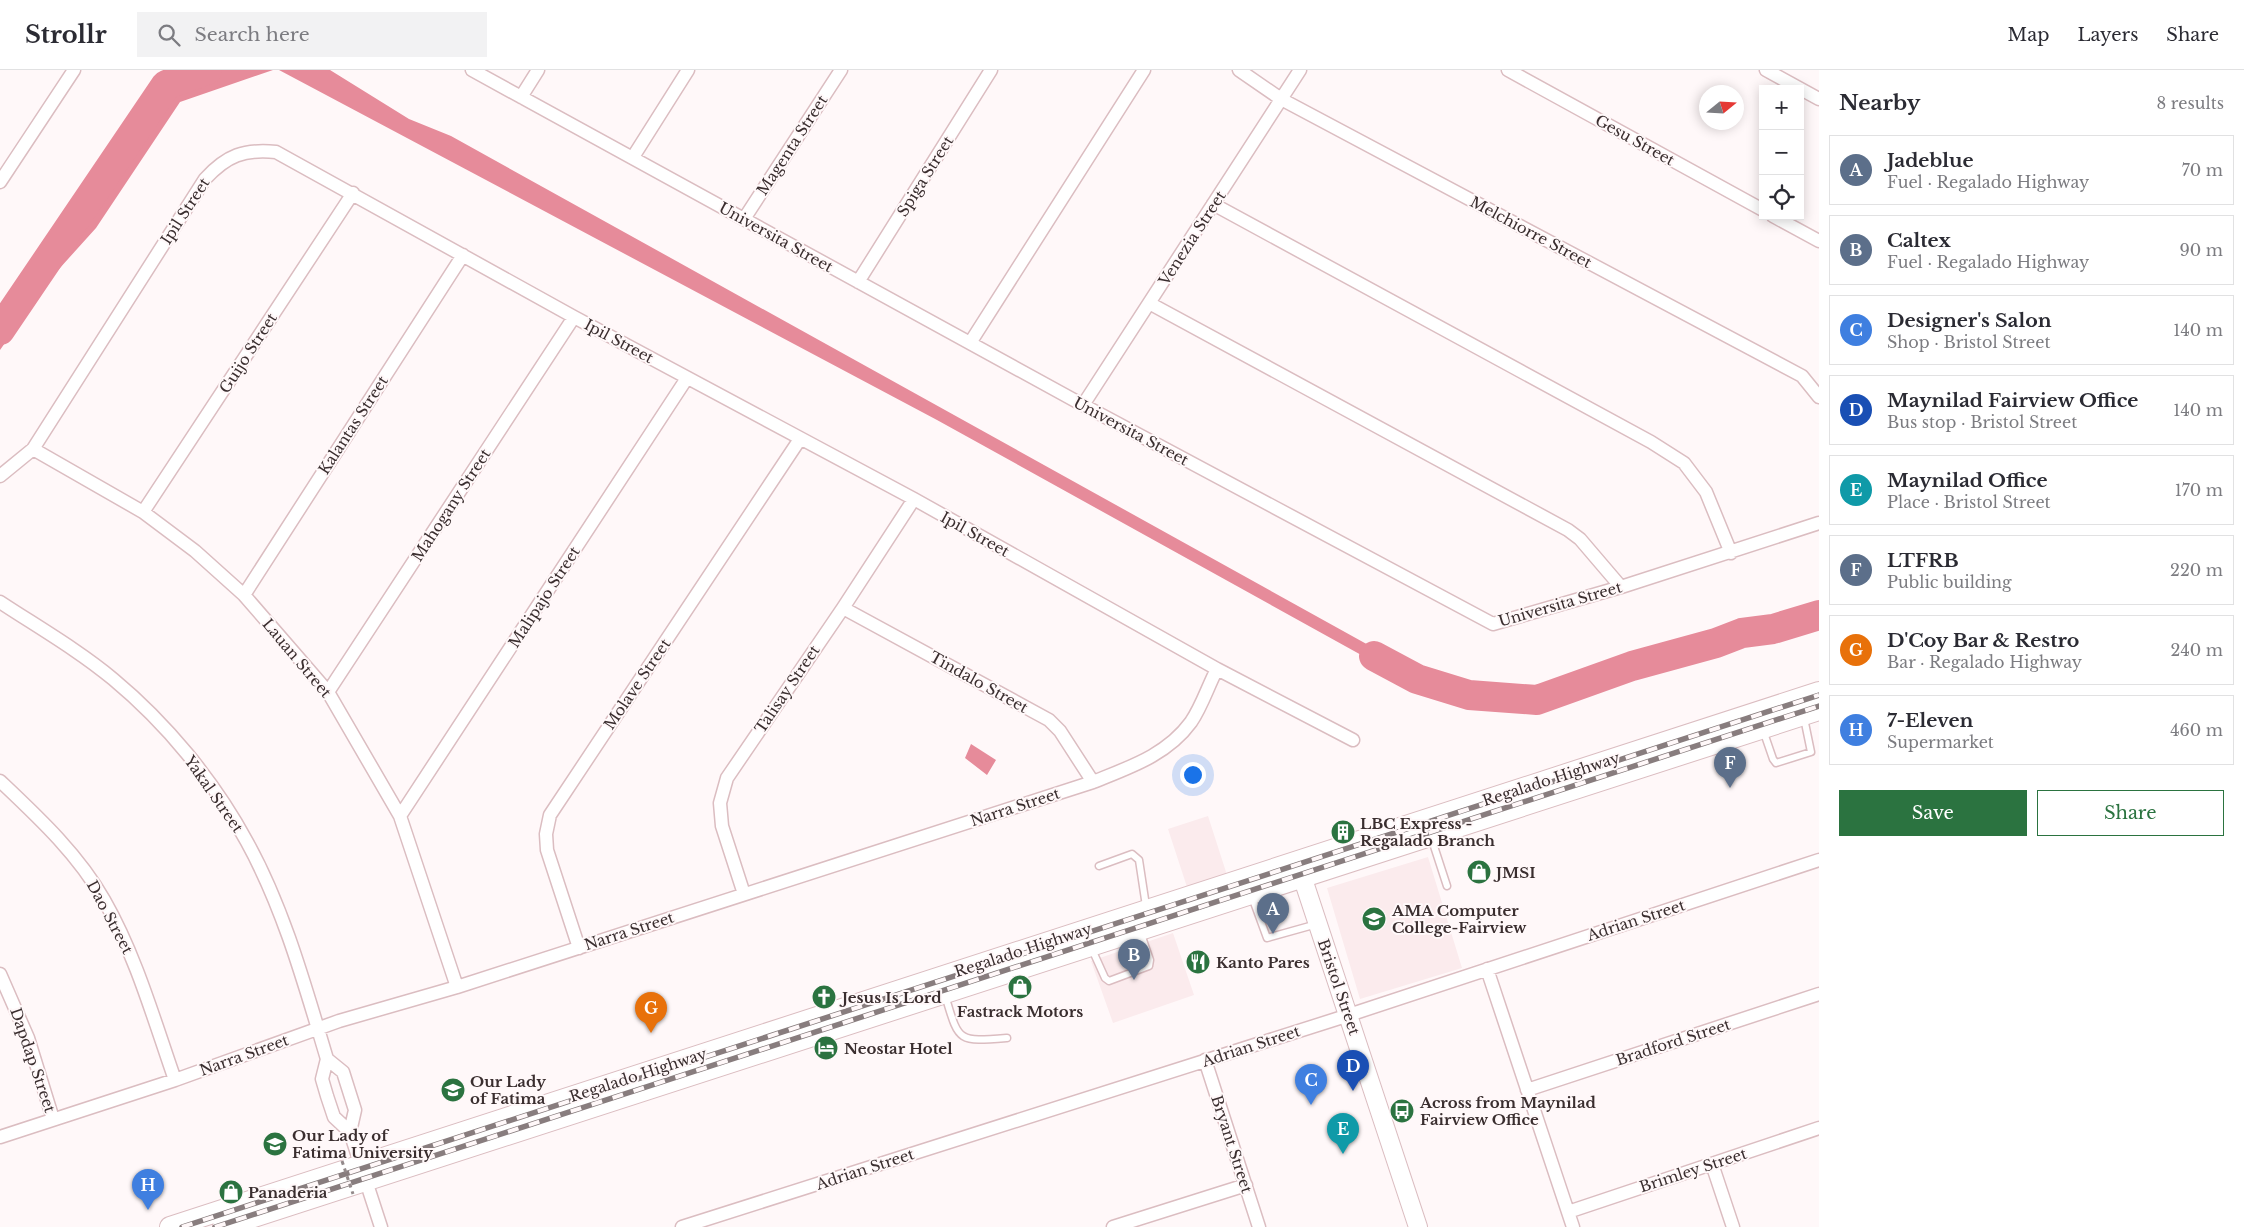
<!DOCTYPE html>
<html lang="en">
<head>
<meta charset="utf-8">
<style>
  :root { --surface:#fff; --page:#f2f2f3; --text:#2b2b33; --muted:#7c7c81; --line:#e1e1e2; --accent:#2b7340 }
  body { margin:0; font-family:"Libre Baskerville",serif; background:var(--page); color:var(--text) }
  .controls { position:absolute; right:15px; top:15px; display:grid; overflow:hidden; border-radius:0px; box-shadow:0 2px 12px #0003 }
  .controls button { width:45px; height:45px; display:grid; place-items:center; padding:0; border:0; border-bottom:1px solid var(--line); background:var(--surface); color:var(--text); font:25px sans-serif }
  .compass { position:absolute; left:1699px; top:15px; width:45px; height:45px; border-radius:50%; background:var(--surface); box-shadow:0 2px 12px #0003; rotate:72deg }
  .you { position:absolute; left:1192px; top:704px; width:18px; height:18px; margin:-12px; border:4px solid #fff; border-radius:50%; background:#1a73e8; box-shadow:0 0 0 8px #1a73e833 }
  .badge { display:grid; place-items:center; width:32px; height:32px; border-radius:50%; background:var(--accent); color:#fff; font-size:16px; font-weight:700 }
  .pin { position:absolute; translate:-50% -41px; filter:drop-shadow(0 1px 2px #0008) }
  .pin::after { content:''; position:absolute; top:26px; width:18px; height:15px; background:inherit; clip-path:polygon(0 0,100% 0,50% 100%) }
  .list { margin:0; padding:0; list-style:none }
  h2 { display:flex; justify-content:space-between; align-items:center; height:65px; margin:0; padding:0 20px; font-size:21px }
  h2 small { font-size:16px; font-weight:400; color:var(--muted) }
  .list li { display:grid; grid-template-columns:32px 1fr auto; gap:15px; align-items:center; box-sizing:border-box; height:70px; margin:0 10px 10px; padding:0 10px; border:1px solid var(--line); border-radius:0px }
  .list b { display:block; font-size:19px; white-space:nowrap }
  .list p { margin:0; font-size:16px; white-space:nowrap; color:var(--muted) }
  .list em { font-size:16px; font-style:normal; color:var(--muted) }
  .actions { display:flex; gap:10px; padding:15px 20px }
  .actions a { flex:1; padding:11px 0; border:1px solid var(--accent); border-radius:0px; text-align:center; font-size:18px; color:var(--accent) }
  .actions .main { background:var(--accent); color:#fff }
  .icon { flex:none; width:28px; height:28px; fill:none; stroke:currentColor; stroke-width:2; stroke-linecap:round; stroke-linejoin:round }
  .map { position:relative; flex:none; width:1819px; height:1157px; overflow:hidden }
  header { display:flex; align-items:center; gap:30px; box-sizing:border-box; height:70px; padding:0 25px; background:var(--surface); border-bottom:1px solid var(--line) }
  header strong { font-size:24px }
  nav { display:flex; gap:28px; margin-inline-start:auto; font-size:18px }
  .search { width:350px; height:45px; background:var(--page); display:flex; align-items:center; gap:12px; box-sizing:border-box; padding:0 18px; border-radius:0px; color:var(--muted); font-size:19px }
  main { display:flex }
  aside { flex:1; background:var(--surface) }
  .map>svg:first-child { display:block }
  .built { fill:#fbebed }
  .water { fill:#e68b9a }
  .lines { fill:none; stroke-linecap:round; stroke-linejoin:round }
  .river { stroke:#e68b9a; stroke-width:30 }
  .lane-casing { stroke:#dbbdc1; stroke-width:9 }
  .street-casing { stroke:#dbbdc1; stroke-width:15 }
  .secondary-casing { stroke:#dbbdc1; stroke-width:20 }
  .primary-casing { stroke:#dbbdc1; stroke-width:22 }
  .lane { stroke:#fff; stroke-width:6 }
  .street { stroke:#fff; stroke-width:12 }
  .secondary { stroke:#fff; stroke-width:18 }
  .primary { stroke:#fff; stroke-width:20 }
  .rail-casing { stroke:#887d7e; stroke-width:5.5 }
  .rail { stroke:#fff8f9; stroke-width:4; stroke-dasharray:11; stroke-linecap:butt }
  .path-bridge { stroke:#93898a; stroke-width:3; stroke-dasharray:4 4; stroke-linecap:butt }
  .labels { text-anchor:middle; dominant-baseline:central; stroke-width:4; stroke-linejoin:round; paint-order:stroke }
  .street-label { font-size:15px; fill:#3a2e2f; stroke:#fff8f9 }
  .poi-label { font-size:15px; font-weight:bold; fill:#3a2e2f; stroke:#fff8f9; text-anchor:start }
</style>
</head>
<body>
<header>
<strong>Strollr</strong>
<div class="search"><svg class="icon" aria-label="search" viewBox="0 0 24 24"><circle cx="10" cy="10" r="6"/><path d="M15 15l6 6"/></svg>Search here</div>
<nav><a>Map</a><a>Layers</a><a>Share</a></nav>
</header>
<main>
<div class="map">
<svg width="1819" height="1157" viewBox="0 0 1819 1157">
  <rect width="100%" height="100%" fill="#fff8f9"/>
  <path class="built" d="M1208,746L1227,805L1187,817L1168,759Z
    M1428,787L1462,898L1360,929L1327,818Z
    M1173,863L1194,925L1113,953L1091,891Z"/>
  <path class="water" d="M190,0H273L180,32L96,158L50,209L0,280V266L158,23Z
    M279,0H330L409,49L451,66L1399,592L1409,605L1401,607L937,350Z
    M971,674L996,690L987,705L965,688Z"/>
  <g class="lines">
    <path class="river" d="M0,260L166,15L207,0
      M1374,586L1417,609L1469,625L1537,630L1632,596L1716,573L1742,563L1773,559L1819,545"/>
    <defs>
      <path id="lane" d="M1763,660L1773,689L1776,693L1811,682L1804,648
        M1431,767L1447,816
        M1099,796L1132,784L1139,790L1146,836
        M1252,827L1267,868L1317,854
        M1091,877L1105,908L1109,911L1149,896L1150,890L1141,864
        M945,925C959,972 957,972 1007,968"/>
      <path id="street" d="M472,0L1083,335L1493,554L1621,517L1819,453
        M1239,0L1281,29L1802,306L1819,327
        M1508,0L1763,140
        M1766,0L1819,29
        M521,27L538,0
        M633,87L688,0
        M0,112L74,0
        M1213,134L1651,372L1684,393L1706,422L1731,483
        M1773,146L1819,171
        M744,149L841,0
        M858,212L991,0
        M1149,233L1568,460L1580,469L1621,517
        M970,273L1144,0
        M1083,335L1300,0
        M33,379L143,442L195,481L244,525L328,622L400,746L457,917
        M0,406L33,379L205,109C227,85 244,79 276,82L574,247L914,429L1217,599L1353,670
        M143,442L353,123
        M244,525L463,185
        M0,532C38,557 78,580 113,609C166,653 214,711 247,772C284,839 305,916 327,989L322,1009L327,1026L334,1047L350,1062
        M843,538L1049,650L1060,661L1093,712
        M328,622L574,247
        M0,711C38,747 78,784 104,830C136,886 154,950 175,1010
        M400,746L687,308
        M744,824L722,756L720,733L727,708L843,538L914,429
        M579,878L547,780L546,764L550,745L800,369
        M1487,899L1573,1157
        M0,904L28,968L53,1049
        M327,989L343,1002L355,1040L350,1062L381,1157
        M1205,990L1259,1157
        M1527,1020L1819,924
        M0,1067L175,1010L339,951L457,917L1093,712C1130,697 1167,685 1191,652C1202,636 1208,616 1217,599
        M1712,1094L1733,1157
        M1568,1142L1819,1058
        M682,1157L1349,945L1819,790
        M1113,1157L1246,1115"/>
      <path id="secondary" d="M1298,794L1418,1157"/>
      <path id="primary" d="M170,1157L1819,622
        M223,1157L1819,640"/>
    </defs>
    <use href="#lane" class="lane-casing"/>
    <use href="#street" class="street-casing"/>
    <use href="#secondary" class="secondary-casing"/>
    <use href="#primary" class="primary-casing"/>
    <use href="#lane" class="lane"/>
    <use href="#street" class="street"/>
    <use href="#secondary" class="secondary"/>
    <use href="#primary" class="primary"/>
    <defs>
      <path id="rail" d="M182,1157L1819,625
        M215,1157L1819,636"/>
    </defs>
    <use href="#rail" class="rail-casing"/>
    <use href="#rail" class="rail"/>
    <path class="path-bridge" d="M342,1091L353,1124"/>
  </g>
  <defs>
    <symbol id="building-disc" viewBox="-11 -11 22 22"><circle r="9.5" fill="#2b7340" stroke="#fff8f9"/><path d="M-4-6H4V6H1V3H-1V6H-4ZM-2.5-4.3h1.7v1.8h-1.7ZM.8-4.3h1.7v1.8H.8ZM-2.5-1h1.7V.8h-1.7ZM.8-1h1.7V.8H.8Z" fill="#fff"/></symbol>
    <symbol id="shop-disc" viewBox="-11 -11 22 22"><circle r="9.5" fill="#2b7340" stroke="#fff8f9"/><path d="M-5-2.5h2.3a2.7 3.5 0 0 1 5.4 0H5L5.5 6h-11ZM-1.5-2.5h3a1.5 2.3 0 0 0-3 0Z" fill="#fff"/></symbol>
    <symbol id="university-disc" viewBox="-11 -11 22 22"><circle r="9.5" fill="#2b7340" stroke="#fff8f9"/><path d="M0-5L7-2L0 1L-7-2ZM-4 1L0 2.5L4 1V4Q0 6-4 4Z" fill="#fff"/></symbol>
    <symbol id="restaurant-disc" viewBox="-11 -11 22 22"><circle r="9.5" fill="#2b7340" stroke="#fff8f9"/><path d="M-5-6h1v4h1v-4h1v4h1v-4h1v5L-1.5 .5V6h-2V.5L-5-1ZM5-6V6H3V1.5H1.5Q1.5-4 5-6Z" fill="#fff"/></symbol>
    <symbol id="church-disc" viewBox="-11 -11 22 22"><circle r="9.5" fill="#2b7340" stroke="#fff8f9"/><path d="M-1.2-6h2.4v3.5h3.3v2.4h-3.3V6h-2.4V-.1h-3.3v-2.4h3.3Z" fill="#fff"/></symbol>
    <symbol id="hotel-disc" viewBox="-11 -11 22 22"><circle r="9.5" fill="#2b7340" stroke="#fff8f9"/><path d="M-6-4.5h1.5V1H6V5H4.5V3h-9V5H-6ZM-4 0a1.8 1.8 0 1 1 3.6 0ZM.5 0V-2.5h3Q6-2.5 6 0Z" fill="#fff"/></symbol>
    <symbol id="bus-disc" viewBox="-11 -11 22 22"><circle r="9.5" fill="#2b7340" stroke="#fff8f9"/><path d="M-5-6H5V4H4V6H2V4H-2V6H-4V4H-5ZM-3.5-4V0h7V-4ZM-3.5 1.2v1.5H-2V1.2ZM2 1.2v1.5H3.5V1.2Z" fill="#fff"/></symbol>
  </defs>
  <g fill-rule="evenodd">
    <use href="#building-disc" x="1329" y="748" width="28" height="28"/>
    <use href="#shop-disc" x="1465" y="788" width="28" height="28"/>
    <use href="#university-disc" x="1360" y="835" width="28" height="28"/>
    <use href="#restaurant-disc" x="1184" y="878" width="28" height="28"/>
    <use href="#shop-disc" x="1006" y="903" width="28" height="28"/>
    <use href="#church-disc" x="810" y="913" width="28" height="28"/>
    <use href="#hotel-disc" x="812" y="964" width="28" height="28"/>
    <use href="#university-disc" x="439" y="1006" width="28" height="28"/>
    <use href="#bus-disc" x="1388" y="1027" width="28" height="28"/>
    <use href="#university-disc" x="261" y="1060" width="28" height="28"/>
    <use href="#shop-disc" x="217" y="1108" width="28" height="28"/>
  </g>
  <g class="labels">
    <g class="street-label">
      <text transform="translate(1635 70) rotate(29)">Gesu Street</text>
      <text transform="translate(792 75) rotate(-57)">Magenta Street</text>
      <text transform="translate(925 106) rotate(-58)">Spiga Street</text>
      <text transform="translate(185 141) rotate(-57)">Ipil Street</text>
      <text transform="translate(1531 162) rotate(28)">Melchiorre Street</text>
      <text transform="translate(776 167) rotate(29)">Universita Street</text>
      <text transform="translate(1192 168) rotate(-57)">Venezia Street</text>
      <text transform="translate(619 271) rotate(28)">Ipil Street</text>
      <text transform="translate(248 283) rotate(-57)">Guijo Street</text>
      <text transform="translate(353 355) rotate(-57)">Kalantas Street</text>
      <text transform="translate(1131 361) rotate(28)">Universita Street</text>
      <text transform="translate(451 435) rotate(-57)">Mahogany Street</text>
      <text transform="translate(975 464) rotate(29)">Ipil Street</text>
      <text transform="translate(544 527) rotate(-57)">Malipajo Street</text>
      <text transform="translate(1560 534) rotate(-16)">Universita Street</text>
      <text transform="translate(297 588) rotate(50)">Lauan Street</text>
      <text transform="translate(979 612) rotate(29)">Tindalo Street</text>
      <text transform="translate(637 614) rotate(-56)">Molave Street</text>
      <text transform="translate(787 619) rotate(-56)">Talisay Street</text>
      <text transform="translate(1551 709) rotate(-18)">Regalado Highway</text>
      <text transform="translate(214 724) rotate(55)">Yakal Street</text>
      <text transform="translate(1015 737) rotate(-18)">Narra Street</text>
      <text transform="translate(110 847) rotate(62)">Dao Street</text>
      <text transform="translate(1636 850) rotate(-18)">Adrian Street</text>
      <text transform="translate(629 861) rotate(-18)">Narra Street</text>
      <text transform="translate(1023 880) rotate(-18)">Regalado Highway</text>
      <text transform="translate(1339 917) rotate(71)">Bristol Street</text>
      <text transform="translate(1673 972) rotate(-18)">Bradford Street</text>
      <text transform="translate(1251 976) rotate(-18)">Adrian Street</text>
      <text transform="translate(244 985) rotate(-20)">Narra Street</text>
      <text transform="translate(33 990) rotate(71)">Dapdap Street</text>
      <text transform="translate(638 1005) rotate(-18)">Regalado Highway</text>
      <text transform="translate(1232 1074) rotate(72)">Bryant Street</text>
      <text transform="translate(865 1099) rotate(-18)">Adrian Street</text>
      <text transform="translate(1693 1100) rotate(-18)">Brimley Street</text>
    </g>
    <g class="poi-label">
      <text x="1360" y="753">LBC Express -<tspan x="1360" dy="17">Regalado Branch</tspan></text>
      <text x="1496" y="802">JMSI</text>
      <text x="1392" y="840">AMA Computer<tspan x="1392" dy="17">College-Fairview</tspan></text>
      <text x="1216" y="892">Kanto Pares</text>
      <text x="842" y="927">Jesus Is Lord</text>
      <text x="1020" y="941" text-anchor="middle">Fastrack Motors</text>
      <text x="844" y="978">Neostar Hotel</text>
      <text x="470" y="1011">Our Lady<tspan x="470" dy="17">of Fatima</tspan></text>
      <text x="1420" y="1032">Across from Maynilad<tspan x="1420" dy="17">Fairview Office</tspan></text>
      <text x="292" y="1065">Our Lady of<tspan x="292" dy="17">Fatima University</tspan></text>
      <text x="248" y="1122">Panaderia</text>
    </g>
  </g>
</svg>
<div class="controls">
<button>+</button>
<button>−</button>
<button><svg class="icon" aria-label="locate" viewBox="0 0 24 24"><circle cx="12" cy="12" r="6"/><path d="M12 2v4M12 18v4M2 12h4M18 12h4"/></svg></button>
</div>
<svg class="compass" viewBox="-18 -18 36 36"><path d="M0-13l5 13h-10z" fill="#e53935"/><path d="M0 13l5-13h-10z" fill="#7c7c81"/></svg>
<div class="you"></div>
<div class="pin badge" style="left:1273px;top:864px;background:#5c6f8a">A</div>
<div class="pin badge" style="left:1134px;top:910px;background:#5c6f8a">B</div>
<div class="pin badge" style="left:1311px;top:1035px;background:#3f7fe0">C</div>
<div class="pin badge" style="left:1353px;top:1021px;background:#1a4fb4">D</div>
<div class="pin badge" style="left:1343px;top:1084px;background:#0f9aa8">E</div>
<div class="pin badge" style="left:1730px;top:718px;background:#5c6f8a">F</div>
<div class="pin badge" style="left:651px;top:963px;background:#e8710a">G</div>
<div class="pin badge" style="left:148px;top:1140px;background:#3f7fe0">H</div>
</div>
<aside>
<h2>Nearby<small>8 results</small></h2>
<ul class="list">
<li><span class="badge" style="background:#5c6f8a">A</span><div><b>Jadeblue</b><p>Fuel · Regalado Highway</p></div><em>70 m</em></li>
<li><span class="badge" style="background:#5c6f8a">B</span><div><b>Caltex</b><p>Fuel · Regalado Highway</p></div><em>90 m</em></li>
<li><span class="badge" style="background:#3f7fe0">C</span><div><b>Designer's Salon</b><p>Shop · Bristol Street</p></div><em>140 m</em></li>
<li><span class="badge" style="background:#1a4fb4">D</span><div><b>Maynilad Fairview Office</b><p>Bus stop · Bristol Street</p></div><em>140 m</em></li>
<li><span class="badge" style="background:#0f9aa8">E</span><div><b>Maynilad Office</b><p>Place · Bristol Street</p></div><em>170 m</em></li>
<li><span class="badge" style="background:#5c6f8a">F</span><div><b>LTFRB</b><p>Public building</p></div><em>220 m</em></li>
<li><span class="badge" style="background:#e8710a">G</span><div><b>D'Coy Bar &amp; Restro</b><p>Bar · Regalado Highway</p></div><em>240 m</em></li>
<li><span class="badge" style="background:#3f7fe0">H</span><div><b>7-Eleven</b><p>Supermarket</p></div><em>460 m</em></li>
</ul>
<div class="actions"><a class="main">Save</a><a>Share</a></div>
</aside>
</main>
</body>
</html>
